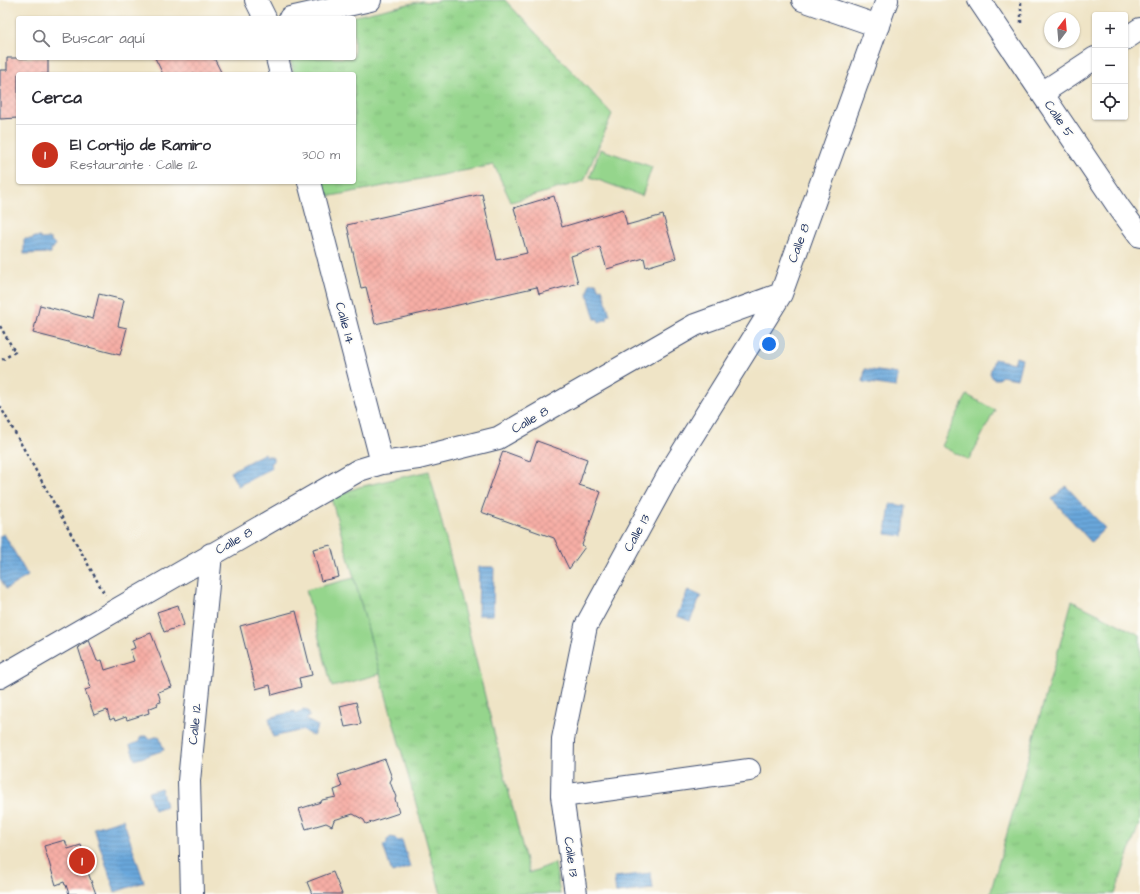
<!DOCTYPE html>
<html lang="es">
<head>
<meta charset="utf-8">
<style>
  :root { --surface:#fff; --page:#f2f2f3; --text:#2b2b33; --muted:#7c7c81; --line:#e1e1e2; --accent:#c8321e }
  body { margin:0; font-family:"Architects Daughter",sans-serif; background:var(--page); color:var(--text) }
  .controls { position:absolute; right:12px; top:12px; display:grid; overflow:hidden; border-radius:4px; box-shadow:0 1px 3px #0004 }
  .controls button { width:36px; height:36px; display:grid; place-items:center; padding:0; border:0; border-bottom:1px solid var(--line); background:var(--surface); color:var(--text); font:20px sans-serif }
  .compass { position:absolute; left:1044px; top:12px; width:36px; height:36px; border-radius:50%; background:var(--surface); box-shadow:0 1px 3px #0004; rotate:16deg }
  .you { position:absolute; left:769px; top:344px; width:14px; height:14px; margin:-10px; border:3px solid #fff; border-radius:50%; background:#1a73e8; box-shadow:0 0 0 6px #1a73e833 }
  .badge { display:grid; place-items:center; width:26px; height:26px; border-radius:50%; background:var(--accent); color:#fff; font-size:13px; font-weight:700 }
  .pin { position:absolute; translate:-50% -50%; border:2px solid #fff; box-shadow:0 1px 4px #0006 }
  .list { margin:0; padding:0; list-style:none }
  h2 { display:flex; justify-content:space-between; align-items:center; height:52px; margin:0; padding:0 16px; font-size:17px }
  h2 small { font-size:13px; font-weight:400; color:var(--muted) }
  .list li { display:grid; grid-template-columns:26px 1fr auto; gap:12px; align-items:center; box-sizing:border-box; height:60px; padding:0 16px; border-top:1px solid var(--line) }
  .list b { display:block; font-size:15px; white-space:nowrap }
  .list p { margin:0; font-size:13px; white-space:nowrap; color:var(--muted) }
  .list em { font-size:13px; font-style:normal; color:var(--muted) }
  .icon { flex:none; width:22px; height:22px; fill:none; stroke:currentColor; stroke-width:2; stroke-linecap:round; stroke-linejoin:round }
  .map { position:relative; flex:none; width:1140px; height:894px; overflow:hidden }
  .search { position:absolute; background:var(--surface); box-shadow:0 1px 3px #0004; left:16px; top:16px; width:340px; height:44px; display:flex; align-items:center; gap:10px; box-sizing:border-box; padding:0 14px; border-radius:4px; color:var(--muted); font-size:15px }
  .panel { position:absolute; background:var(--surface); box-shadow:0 1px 3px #0004; left:16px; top:72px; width:340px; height:112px; border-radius:4px }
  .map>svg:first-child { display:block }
  .grass { fill:url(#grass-tufts); stroke:#588275 }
  .park { fill:#95d58c; stroke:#588275 }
  .water { fill:url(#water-rules); stroke:#426b9c }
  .building { fill:url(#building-cross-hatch) }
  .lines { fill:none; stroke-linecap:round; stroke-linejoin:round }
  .minor-casing { stroke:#3b4a6e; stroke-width:24 }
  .path { stroke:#3b4a6e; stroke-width:2.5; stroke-dasharray:3 3; stroke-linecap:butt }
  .minor { stroke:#fff; stroke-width:22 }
  .labels { text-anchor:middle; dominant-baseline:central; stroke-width:3.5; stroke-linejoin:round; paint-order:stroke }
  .street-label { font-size:13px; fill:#1b2f5e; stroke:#fdfcf7 }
</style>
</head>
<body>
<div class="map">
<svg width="1140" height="894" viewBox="0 0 1140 894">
  <defs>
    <pattern id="grass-tufts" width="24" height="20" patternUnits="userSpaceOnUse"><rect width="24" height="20" fill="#95d58c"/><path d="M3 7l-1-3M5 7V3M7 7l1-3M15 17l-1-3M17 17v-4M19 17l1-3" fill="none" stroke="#80b77b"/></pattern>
    <pattern id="water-rules" width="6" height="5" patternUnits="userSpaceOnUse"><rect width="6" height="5" fill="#69a7db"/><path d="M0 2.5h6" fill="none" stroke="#5688b5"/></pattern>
    <pattern id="building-cross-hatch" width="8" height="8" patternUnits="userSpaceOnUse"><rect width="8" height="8" fill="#f7aea5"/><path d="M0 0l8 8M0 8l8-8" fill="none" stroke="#d39690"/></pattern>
  </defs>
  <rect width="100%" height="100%" fill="#fdfcf7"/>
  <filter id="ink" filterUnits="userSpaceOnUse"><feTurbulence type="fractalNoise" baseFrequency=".025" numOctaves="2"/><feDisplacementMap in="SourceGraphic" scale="8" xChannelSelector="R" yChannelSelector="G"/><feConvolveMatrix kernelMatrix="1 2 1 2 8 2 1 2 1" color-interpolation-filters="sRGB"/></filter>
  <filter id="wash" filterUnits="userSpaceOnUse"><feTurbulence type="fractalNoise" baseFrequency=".012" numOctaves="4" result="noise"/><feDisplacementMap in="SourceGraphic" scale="16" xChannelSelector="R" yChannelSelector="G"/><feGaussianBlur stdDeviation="0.9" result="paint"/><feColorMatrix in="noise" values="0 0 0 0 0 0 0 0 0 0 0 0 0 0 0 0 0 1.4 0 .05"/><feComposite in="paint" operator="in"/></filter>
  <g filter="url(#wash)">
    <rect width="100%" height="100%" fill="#efe4c6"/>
    <path class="grass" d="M440,0H505L612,114L584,181L511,202L494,165L326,197L322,182H354V74H294L290,58H354V18H347L422,1L428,2L439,1Z
      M429,471L529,873L555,863L560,894H441L380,674L354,578L331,498L359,487Z
      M1072,601L1140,635V821L1115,894H990Z"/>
    <path class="park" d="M600,149L652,167L642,196L590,177Z
      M967,395L995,410L969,460L941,446Z
      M354,578L380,674L332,687L306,590Z"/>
    <path class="water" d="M34,237H40V239H51V242L54,243L55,245L54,248L51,249V253L24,254V239H33Z
      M592,283H596L599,289L602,288L610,315L607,316L608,319L599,322L598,319H595L587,292H589V285Z
      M1016,357L1022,359L1017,379L1001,376L999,379H993L990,373L994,359L1014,363Z
      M865,369L898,374L896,387L863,382Z
      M265,453L266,456H270L273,458V461L270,464L272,468L238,486L230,472Z
      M1066,486L1105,528L1091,542L1052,499Z
      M890,504L906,506L903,536L886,534Z
      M4,534L28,576L6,589L0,578V536Z
      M479,567H494L493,615H478Z
      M688,590L701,596L690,621L677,616Z
      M303,709L307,710L309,713V717L306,720L318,726L313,736L302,730L273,737L269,718L295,711L296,714L299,713Z
      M143,736H147L149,739L159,736L164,750L135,760L130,745L139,742L140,738Z
      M161,788L166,806L154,810L148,792Z
      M123,819L144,882L115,892L94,828Z
      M391,837L395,838L398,841L402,840L410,867L392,873L383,845L387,844V840Z
      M651,873L653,889L616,893L614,877Z"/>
    <g id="blocks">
      <path class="building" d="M7,58H48V74H18V118L0,119V70H7Z
        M155,58H214L222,74H163Z
        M482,194L497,260L527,253L514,208L554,196L562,227L623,209L627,225L663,215L676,258L646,267L644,258L607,269L600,247L571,256L578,283L539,294L537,287L375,324L366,287L361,288L347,225Z
        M99,294L124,300L118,326L127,328L120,355L33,333L40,305L93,319Z
        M537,441L587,459L579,485L601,492L582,545L585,547L569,569L554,538L481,512L503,451L530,461Z
        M331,545L339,577L321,581L313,549Z
        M178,605L184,625L164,632L157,612Z
        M296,611L312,675L299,678L301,687L272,695L270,685L256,689L240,626Z
        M151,633L172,687L158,692L161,702L157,703L158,705L148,709L149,713L127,720L126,717L115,721L114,718L110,720L107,710L94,715L85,690L91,688L78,647L89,640L97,661L102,660L105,670L134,661L130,650L135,648L132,640Z
        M356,702L361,724L345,727L340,706Z
        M385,759L392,778L390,782L396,797L395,799L399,813L366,824L364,820L353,814L334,820L332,826L326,823L306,829L299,809L321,802L322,800L336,797L334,790L342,787L338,775Z
        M65,840L68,849L81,845L89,870H87L96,894H69L66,885H65L64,882L56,885L44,846Z
        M333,872L342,894H312L307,882Z"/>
    </g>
  </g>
  <g filter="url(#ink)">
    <use href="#blocks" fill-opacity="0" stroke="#3b4a6e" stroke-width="1"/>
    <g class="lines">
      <defs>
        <path id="minor" d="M256,0L265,18
          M803,0L878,26
          M979,0L1118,206L1140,236
          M290,18L370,0
          M1125,39L1140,29
          M277,58L281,74
          M1042,93L1095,58
          M309,182L382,463
          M0,677L359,470L382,463L418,458L498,438L695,325L781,294L887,0
          M749,770L562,796L563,739L586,626L670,472L781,294
          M562,796L576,894
          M192,894L189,781L211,554"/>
      </defs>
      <use href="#minor" class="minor-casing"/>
      <path class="path" d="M1021,23V0
        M0,326L15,352L0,361
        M0,406L105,595"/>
      <use href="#minor" class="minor"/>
    </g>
  </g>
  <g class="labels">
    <g class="street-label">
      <text transform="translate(1059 119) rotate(56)">Calle 5</text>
      <text transform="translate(799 243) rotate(-70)">Calle 8</text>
      <text transform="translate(345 323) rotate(75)">Calle 14</text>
      <text transform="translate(530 420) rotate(-30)">Calle 8</text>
      <text transform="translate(637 533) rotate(-61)">Calle 13</text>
      <text transform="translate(234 541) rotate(-30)">Calle 8</text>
      <text transform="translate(195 724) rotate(-84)">Calle 12</text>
      <text transform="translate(571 857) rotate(82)">Calle 13</text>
    </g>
  </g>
</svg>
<div class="controls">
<button>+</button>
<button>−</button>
<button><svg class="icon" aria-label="locate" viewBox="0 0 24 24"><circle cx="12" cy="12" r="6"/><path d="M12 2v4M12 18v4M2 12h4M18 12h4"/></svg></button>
</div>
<svg class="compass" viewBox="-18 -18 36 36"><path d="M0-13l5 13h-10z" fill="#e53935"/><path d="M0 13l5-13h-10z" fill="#7c7c81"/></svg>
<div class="you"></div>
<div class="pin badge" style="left:82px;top:861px">1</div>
<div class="search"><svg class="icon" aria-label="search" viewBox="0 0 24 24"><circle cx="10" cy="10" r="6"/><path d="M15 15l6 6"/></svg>Buscar aquí</div>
<section class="panel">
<h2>Cerca<small></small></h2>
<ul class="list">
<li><span class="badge">1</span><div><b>El Cortijo de Ramiro</b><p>Restaurante · Calle 12</p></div><em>300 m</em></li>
</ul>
</section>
</div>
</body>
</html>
